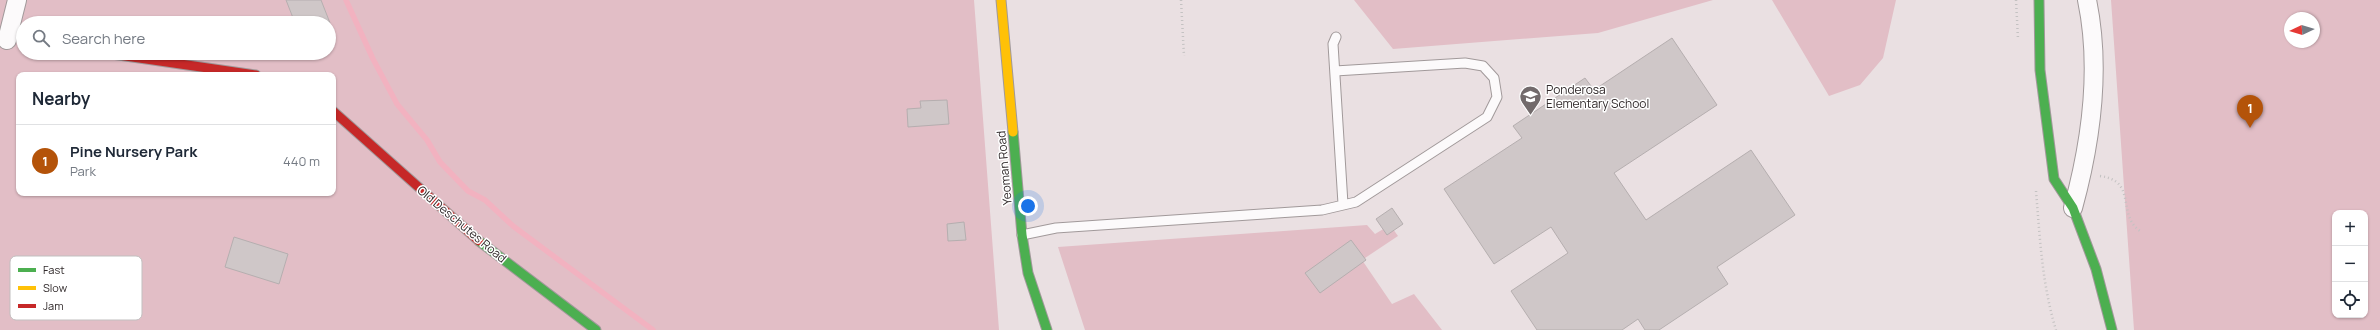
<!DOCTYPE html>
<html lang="en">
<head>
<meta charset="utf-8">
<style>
  :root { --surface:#fff; --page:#f2f2f3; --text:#1f2937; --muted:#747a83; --line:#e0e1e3; --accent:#b45309 }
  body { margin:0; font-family:Manrope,sans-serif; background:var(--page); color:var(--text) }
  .controls { position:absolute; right:12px; bottom:12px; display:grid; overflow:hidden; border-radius:8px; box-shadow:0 1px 3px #0004 }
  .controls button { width:36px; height:36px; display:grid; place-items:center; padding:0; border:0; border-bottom:1px solid var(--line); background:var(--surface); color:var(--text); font:20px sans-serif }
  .compass { position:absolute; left:2284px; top:12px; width:36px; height:36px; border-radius:50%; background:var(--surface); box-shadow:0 1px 3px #0004; rotate:266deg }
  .you { position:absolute; left:1028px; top:206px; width:14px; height:14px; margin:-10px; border:3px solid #fff; border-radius:50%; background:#1a73e8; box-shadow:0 0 0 6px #1a73e833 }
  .badge { display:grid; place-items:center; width:26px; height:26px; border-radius:50%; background:var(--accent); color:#fff; font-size:13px; font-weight:700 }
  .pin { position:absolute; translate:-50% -33px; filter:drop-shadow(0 1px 2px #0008) }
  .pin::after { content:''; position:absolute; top:21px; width:14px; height:12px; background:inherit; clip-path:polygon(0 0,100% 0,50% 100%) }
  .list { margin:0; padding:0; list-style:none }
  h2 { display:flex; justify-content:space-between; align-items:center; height:52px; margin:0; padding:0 16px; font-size:17px }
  h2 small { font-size:13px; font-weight:400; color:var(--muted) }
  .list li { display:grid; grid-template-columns:26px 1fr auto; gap:12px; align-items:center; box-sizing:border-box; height:72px; padding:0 16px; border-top:1px solid var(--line) }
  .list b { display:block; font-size:15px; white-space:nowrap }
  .list p { margin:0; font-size:13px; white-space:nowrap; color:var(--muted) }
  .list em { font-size:13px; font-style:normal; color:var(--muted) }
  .icon { flex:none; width:22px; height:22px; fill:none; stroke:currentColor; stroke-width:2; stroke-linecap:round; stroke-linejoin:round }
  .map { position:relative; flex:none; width:2380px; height:330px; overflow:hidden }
  .search { position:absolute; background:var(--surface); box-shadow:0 1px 3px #0004; left:16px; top:16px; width:320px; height:44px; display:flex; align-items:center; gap:10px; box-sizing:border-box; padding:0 14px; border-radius:22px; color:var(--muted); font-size:15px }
  .panel { position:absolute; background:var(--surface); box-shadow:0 1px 3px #0004; left:16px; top:72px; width:320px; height:124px; border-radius:8px }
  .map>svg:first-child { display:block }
  .green { fill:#e2bec6; fill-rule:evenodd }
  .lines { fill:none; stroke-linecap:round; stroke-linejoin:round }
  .stream { stroke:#f2b2c0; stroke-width:5.5 }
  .building { fill:#cfc7c8; stroke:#b5aeaf }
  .lane-casing { stroke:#a1999a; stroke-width:11 }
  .street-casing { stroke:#a1999a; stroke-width:20 }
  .fast-casing { stroke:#a1999a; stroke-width:11 }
  .slow-casing { stroke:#a1999a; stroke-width:11 }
  .jam-casing { stroke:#a1999a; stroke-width:11 }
  .path { stroke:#c4c2c2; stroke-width:2.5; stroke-dasharray:1 3; stroke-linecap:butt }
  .lane { stroke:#fcfafb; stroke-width:9 }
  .street { stroke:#fcfafb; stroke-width:18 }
  .fast { stroke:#4caf50; stroke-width:9 }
  .slow { stroke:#ffc107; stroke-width:9 }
  .jam { stroke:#c62828; stroke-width:9 }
  .labels { text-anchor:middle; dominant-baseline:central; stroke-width:3; stroke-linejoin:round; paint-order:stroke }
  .poi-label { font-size:12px; fill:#312a2b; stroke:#fff; text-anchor:start }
  .street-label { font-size:12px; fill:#312a2b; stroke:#fff }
  .key { fill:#fff; stroke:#c1bfbf; stroke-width:1 }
  .key-label { font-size:11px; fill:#312a2b }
</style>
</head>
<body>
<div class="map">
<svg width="2380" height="330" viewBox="0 0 2380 330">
  <rect width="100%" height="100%" fill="#eae0e2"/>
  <path class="green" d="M0,0H974L999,330H0ZM23,23H329V53H23ZM19,75H333V193H19Z
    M1354,0H1713L1598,33L1393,49Z
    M1772,0H1896L1883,58L1860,85L1829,96Z
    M2111,0H2380V330H2134ZM2290,18H2314V42H2290ZM2335,213H2365V315H2335Z
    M1367,225L1375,234L1390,225L1398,236L1362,260L1392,304L1414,294L1442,330H1085L1058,247Z"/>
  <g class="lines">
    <path class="stream" d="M346,0L373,59L397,104L427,140L440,162L468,191L485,200L513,226L653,330"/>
  </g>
  <path class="building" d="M286,0H321L330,23H295Z
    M1672,38L1717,105L1614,173L1646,220L1751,150L1795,215L1717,267L1728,284L1659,330H1645L1638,319L1622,330H1537L1511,291L1568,253L1551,227L1494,264L1444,189L1522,138L1513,126L1585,78L1594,90Z
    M947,100L949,124L908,127L907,109L921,108L920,101Z
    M1392,208L1403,224L1387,235L1376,219Z
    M964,222L966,240L948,241L947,224Z
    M234,237L288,254L279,284L225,267Z
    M1351,240L1366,260L1320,293L1305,273Z"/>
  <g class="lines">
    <defs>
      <path id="lane" d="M1336,37L1333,44L1343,204
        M1022,235L1056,228L1322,210L1356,202L1487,117L1497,97L1494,78L1483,66L1465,63L1335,71"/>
      <path id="street" d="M7,40L17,0
        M2073,208C2091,142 2101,67 2087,0"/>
      <path id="fast" d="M2039,0L2040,70L2054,179L2073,208L2096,269L2112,330
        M1013,132L1022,235L1028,273L1047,330
        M479,241L596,330"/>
      <path id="slow" d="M1001,0L1013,132"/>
      <path id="jam" d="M105,53L256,75
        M333,111L479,241"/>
    </defs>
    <use href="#lane" class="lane-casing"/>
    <use href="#street" class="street-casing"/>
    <use href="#fast" class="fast-casing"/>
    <use href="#slow" class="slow-casing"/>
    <use href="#jam" class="jam-casing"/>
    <path class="path" d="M1181,0L1184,56
      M2016,0L2018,39
      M2100,176C2138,181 2116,214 2140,231
      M2036,191C2040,239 2042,284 2056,330"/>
    <use href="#lane" class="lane"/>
    <use href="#street" class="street"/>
    <use href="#fast" class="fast"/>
    <use href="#slow" class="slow"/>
    <use href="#jam" class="jam"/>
  </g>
  <defs>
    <symbol id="school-pin" viewBox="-11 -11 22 30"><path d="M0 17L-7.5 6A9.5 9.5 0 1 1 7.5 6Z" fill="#726a6b" stroke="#fff"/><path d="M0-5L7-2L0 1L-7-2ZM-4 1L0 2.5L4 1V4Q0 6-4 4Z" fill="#fff"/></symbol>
  </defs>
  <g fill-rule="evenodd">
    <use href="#school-pin" x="1518" y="84" width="25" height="34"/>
  </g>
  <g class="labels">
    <g class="poi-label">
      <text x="1546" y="89">Ponderosa<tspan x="1546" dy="14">Elementary School</tspan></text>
    </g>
    <g class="street-label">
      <text transform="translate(1004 168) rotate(-95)">Yeoman Road</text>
      <text transform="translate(462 224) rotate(40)">Old Deschutes Road</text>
    </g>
  </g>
  <rect x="10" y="256" width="132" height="64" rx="6" class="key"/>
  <rect x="18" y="268" width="18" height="4" fill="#4caf50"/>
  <rect x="18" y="286" width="18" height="4" fill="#ffc107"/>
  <rect x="18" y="304" width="18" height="4" fill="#c62828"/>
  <g class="key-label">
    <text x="43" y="274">Fast</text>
    <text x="43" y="292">Slow</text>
    <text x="43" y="310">Jam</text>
  </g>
</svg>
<div class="controls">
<button>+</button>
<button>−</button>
<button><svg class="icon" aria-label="locate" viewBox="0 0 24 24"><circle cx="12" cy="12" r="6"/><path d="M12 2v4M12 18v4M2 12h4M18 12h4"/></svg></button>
</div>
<svg class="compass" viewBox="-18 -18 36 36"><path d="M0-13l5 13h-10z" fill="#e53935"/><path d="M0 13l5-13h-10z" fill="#747a83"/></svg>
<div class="you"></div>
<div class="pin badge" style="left:2250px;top:128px">1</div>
<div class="search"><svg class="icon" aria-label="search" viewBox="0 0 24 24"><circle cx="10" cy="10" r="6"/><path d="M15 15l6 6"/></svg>Search here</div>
<section class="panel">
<h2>Nearby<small></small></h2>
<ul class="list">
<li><span class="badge">1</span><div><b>Pine Nursery Park</b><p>Park</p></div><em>440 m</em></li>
</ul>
</section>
</div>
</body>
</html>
